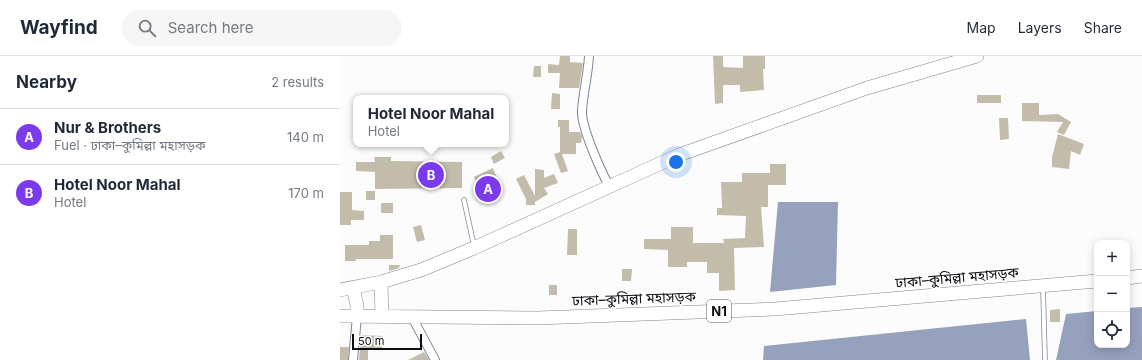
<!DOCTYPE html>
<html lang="en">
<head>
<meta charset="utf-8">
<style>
  :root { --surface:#fff; --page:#f6f6f7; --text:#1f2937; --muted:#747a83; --line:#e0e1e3; --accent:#7c3aed }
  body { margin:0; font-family:Inter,"Noto Sans Bengali",sans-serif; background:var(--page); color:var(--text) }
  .controls { position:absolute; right:12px; bottom:12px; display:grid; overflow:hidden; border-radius:8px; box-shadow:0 2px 10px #0003 }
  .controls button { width:36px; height:36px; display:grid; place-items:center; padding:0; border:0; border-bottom:1px solid var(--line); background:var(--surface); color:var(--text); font:20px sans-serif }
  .scale { position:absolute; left:12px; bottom:10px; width:70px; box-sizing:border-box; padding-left:4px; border:2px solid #0b0d13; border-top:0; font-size:11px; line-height:14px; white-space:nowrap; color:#0b0d13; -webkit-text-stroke:3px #fff; paint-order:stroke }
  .you { position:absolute; left:336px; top:106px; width:14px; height:14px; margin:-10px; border:3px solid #fff; border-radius:50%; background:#1a73e8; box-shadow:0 0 0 6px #1a73e833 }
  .badge { display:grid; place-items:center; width:26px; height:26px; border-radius:50%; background:var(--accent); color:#fff; font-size:13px; font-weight:700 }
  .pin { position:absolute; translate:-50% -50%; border:2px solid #fff; box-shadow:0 1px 4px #0006 }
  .popup { position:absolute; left:13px; top:39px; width:156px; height:52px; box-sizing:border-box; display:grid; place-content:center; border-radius:8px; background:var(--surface); filter:drop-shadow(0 1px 3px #0005); font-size:13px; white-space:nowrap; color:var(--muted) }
  .popup b { font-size:15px; color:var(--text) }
  .popup::after { content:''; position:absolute; left:50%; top:100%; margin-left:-8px; border:8px solid transparent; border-top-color:var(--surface) }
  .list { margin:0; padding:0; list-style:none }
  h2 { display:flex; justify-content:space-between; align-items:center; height:52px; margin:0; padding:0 16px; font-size:17px }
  h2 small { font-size:13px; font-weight:400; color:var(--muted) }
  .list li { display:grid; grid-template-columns:26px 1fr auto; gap:12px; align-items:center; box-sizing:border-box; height:56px; padding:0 16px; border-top:1px solid var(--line) }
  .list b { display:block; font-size:15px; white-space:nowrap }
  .list p { margin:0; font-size:13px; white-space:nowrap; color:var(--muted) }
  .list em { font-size:13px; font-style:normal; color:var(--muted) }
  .icon { flex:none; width:22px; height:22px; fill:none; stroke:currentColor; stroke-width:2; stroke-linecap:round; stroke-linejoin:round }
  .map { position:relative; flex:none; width:802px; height:304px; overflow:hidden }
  header { display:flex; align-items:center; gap:24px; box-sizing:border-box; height:56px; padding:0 20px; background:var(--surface); border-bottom:1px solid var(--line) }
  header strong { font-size:19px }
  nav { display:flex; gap:22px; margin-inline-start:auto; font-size:14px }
  .search { width:280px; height:36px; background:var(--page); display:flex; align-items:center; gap:10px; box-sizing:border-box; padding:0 14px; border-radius:22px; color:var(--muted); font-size:15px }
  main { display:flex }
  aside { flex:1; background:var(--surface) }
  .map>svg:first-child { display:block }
  .water { fill:#96a1bd }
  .building { fill:#c4bcaa }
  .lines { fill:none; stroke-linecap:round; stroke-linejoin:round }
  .service-casing { stroke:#7f8596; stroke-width:5.5 }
  .minor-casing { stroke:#7f8596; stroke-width:10 }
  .trunk-casing { stroke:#7f8596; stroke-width:14 }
  .service { stroke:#fff; stroke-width:4 }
  .minor { stroke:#fff; stroke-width:8 }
  .trunk { stroke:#fff; stroke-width:13 }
  .labels { text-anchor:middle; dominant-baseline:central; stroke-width:3.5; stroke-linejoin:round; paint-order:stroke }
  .shield { fill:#fff; stroke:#54565a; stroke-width:1 }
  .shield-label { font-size:13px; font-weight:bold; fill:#0b0d13 }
  .street-label { font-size:14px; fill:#0b0d13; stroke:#fff }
</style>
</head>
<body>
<header>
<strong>Wayfind</strong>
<div class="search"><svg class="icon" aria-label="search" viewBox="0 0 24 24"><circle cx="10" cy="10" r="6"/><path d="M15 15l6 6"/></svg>Search here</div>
<nav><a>Map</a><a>Layers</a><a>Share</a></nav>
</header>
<main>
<aside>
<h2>Nearby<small>2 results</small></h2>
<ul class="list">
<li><span class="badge">A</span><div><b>Nur &amp; Brothers</b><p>Fuel · ঢাকা–কুমিল্লা মহাসড়ক</p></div><em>140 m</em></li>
<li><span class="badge">B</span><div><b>Hotel Noor Mahal</b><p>Hotel</p></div><em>170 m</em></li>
</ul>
</aside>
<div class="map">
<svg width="802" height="304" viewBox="0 0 802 304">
  <rect width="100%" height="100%" fill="#fcfcfc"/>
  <path class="water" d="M438,146H498L496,229L430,236Z
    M802,251V304H716L726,258L757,255V289H787V252Z
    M686,263L690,304H423L424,290Z"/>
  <path class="building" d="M220,0H230V6L243,7L239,32H219L220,17H208V8L219,9Z
    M373,0H383V11L403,12V0H425V13H423L424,34L400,36V29H383V47L375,48Z
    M194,10H201V21H193Z
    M212,37L220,38V53H211Z
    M637,39H661V47H637Z
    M682,47H699V59L718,58L731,66L724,79L717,76L723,66L682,65Z
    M659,62H668L669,83L660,84Z
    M218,64H229V76H240L242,80L241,87H236V98H222L228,115L221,117L214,98L220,96V71H218Z
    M718,78L744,88L740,99L731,95L729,113L712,111V101Z
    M161,95L165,102L154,108L151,101Z
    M34,101H51V105L122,106V132L35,133V116L16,115V106H35Z
    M430,108H446V129H428V151H421L424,191L394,192L395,234L379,235V217H367V206H347V211H328V194L304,193V183H331V171H353V187H384L383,183L405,182L406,160L377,159V152H382L381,126H402V117H430Z
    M153,112L156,120L150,123L158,139L148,144L140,127L137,128L134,121Z
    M195,113L204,114V122L214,118L218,127L204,132L208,138L195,146V149H186V143L176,123L184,119L195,140Z
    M26,135H35V144H26Z
    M0,136H12V154L24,155V164H11V169H0Z
    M41,147H53V157H41Z
    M81,169L85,184L77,186L73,171Z
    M228,173H237V199H227Z
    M40,179H53V203H16V205H5V189H29V185H40Z
    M49,209H60L59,212L49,215Z
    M282,213H292L291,225H282Z
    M209,229H217V239H209Z
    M720,253V266H710V254Z
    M21,279L43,280L42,293H28V304H19Z
    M0,291H9L8,304H0Z
    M84,296L89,304H68Z"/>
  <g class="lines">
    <defs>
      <path id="service" d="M124,144L134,190
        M703,232L705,304"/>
      <path id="minor" d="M249,0C248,19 243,37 242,55C241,71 261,115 269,130
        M72,261L95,304
        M13,304L17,260"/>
      <path id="trunk" d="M787,222L802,220
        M41,226L42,260
        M13,232L17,249V260
        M0,234L41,226L81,214L134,192L339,99L527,32L637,0
        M0,260L198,262L435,253L757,225"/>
    </defs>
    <use href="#service" class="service-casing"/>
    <use href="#minor" class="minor-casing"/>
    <use href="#trunk" class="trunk-casing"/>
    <use href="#service" class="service"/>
    <use href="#minor" class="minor"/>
    <use href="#trunk" class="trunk"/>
  </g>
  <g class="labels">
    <rect class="shield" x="367" y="244" width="24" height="22" rx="3"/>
    <g class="shield-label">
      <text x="379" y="255">N1</text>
    </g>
    <g class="street-label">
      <text transform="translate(617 221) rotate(-5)">ঢাকা–কুমিল্লা মহাসড়ক</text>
      <text transform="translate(294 242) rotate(-2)">ঢাকা–কুমিল্লা মহাসড়ক</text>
    </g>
  </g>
</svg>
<div class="controls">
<button>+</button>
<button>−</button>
<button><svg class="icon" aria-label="locate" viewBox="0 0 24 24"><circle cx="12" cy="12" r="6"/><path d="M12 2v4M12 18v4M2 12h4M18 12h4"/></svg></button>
</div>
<div class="scale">50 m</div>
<div class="you"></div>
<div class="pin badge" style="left:148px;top:133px">A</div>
<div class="pin badge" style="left:91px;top:119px">B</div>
<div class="popup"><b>Hotel Noor Mahal</b>Hotel</div>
</div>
</main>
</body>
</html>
